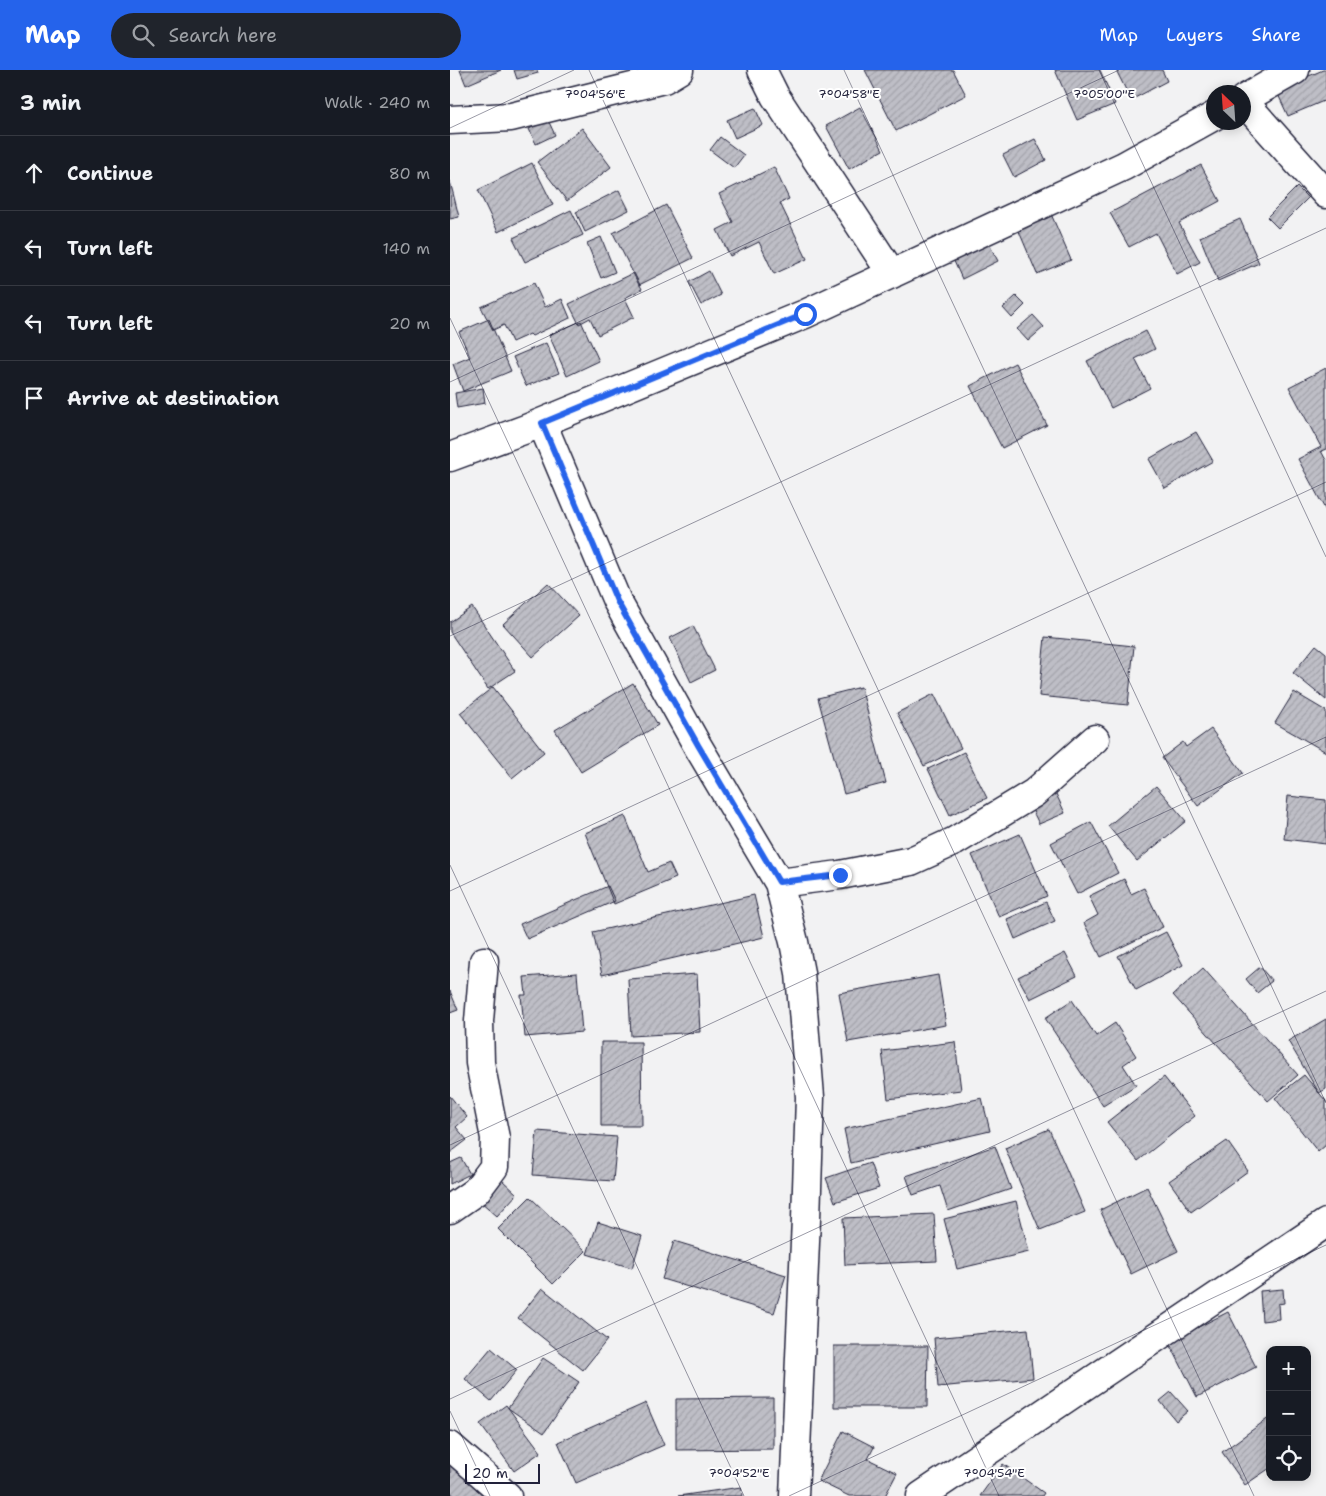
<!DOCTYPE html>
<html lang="en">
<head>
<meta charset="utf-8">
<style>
  :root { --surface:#171b24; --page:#20242c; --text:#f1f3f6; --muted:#9ea1a6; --line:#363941; --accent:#2563eb }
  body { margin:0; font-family:"Shantell Sans",sans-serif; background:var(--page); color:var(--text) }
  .controls { position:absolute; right:15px; bottom:15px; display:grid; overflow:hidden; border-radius:10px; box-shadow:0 2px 12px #0003 }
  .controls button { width:45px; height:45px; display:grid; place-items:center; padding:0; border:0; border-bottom:1px solid var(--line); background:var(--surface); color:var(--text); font:25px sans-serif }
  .compass { position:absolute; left:756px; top:15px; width:45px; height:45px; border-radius:50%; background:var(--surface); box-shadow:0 2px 12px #0003; rotate:335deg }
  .scale { position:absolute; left:15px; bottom:12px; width:75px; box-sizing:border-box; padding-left:5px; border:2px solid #22223b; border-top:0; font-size:14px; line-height:18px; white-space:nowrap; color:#22223b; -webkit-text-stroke:4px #fff; paint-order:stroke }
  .stop { position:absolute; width:15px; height:15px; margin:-11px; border:4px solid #2563eb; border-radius:50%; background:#fff }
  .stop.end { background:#2563eb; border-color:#fff; box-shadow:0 1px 5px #0008 }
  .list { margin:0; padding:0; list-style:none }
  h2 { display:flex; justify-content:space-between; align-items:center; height:65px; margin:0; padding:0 20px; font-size:21px }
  h2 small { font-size:16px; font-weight:400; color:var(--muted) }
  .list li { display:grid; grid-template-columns:32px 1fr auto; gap:15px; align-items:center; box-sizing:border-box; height:75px; padding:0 20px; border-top:1px solid var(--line) }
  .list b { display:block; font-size:19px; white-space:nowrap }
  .list em { font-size:16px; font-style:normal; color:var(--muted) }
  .icon { flex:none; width:28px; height:28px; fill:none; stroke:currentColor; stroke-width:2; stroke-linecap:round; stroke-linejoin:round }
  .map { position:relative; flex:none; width:876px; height:1426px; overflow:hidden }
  header { display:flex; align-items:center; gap:30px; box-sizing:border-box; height:70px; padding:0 25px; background:var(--accent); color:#fff }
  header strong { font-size:24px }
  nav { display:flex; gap:28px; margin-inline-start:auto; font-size:18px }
  .search { width:350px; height:45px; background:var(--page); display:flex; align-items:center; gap:12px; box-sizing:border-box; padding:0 18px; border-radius:28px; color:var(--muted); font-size:19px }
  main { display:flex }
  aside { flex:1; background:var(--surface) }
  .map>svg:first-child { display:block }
  .building { fill:url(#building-hatch); stroke:#22223b }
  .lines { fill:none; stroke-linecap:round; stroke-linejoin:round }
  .minor-casing { stroke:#22223b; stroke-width:31 }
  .minor { stroke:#fff; stroke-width:28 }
  .route { stroke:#2563eb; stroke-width:6 }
  .ticks { fill:none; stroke:#22223b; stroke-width:1; stroke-opacity:0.45 }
  .ticks-label { font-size:12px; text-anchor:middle; fill:#22223b; stroke:#fff; stroke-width:4; stroke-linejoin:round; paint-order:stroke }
</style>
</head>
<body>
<header>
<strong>Map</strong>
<div class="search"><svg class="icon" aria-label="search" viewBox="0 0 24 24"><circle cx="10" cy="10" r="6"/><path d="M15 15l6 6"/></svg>Search here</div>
<nav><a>Map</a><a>Layers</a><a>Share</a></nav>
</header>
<main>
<aside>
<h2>3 min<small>Walk · 240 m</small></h2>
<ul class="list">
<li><svg class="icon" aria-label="ahead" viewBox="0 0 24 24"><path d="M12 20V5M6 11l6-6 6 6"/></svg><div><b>Continue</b></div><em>80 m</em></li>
<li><svg class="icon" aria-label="left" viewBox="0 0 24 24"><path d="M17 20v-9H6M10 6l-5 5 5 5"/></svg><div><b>Turn left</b></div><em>140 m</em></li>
<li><svg class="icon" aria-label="left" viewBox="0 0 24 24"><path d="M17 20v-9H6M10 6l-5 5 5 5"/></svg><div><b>Turn left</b></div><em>20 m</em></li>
<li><svg class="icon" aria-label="arrive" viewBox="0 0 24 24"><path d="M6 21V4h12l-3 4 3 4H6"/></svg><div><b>Arrive at destination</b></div></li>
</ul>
</aside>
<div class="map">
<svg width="876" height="1426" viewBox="0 0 876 1426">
  <defs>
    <pattern id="building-hatch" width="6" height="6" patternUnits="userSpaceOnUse" patternTransform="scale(1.25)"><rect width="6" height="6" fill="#bebec6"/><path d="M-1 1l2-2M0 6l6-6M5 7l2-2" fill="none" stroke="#a3a3ab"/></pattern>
  </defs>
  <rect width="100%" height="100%" fill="#f2f2f3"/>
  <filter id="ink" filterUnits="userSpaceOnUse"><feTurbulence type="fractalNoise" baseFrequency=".02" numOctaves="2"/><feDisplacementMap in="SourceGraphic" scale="10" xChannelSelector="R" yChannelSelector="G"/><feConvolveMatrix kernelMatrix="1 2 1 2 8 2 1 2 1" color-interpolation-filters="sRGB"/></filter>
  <g filter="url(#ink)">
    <path class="building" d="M10,0H51L16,15Z
      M64,0H87L88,3L67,9Z
      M415,0H503L516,25L446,61Z
      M605,0H650L665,34L627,50Z
      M666,0H712L717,11L681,30Z
      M873,0H876V30L838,46L826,20Z
      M410,37L433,80L399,99L376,56Z
      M305,38L313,55L285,68L277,50Z
      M98,50L105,65L86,74L79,59Z
      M132,58L161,97L117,131L87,92Z
      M270,67L294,85L284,98L260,80Z
      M585,69L596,90L564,107L553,85Z
      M82,93L103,135L48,162L28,120Z
      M751,95L770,131L729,153L750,192L727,204L706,163L679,177L660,143Z
      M324,97L339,129L330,133L357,189L324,204L309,172L280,186L267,160L283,152L269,124Z
      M0,111L9,147L0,149Z
      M847,117L858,128L828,158L817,147Z
      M169,120L179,140L135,162L126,142Z
      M216,135L243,188L189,215L163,163Z
      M121,140L133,165L75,192L63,168Z
      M601,144L621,190L587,204L568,159Z
      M790,149L809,193L768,211L750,167Z
      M151,167L165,202L151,208L137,173Z
      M538,172L548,191L512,209L503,189Z
      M259,201L271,225L251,235L239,212Z
      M184,203L192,219L175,228L184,247L148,265L140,248L129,254L119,234Z
      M84,213L95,237L112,229L120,248L82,266L80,264L62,272L54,255L43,260L31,237Z
      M566,226L575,235L562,248L553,238Z
      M583,245L594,257L578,271L567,259Z
      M39,249L61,301L13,321L3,294L20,287L9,262Z
      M131,251L149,291L117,306L99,265Z
      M696,261L705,279L685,289L700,318L661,338L637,291Z
      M96,273L109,303L76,316L63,287Z
      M565,293L597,355L552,378L520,316Z
      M876,298V379L871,381L876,390V441L848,389L871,377L839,317Z
      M33,318L35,333L7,338L5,323Z
      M746,362L763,391L715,418L699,389Z
      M98,513L129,546L83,587L53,554Z
      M22,537L65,601L38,619L0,562V552Z
      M243,556L265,600L241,612L220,568Z
      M595,567L684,576L678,635L589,626Z
      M866,575L876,583V630L843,603Z
      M183,613L208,655L131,702L105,660Z
      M43,617L94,682L62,708L10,643Z
      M411,617L436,713L394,724L368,628Z
      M844,622L876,641V682L825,653Z
      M484,624L511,678L474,696L447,643Z
      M761,659L793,703L748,736L712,688L733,672L736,677Z
      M514,682L537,728L500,745L478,699Z
      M599,709L615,743L589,754L573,721Z
      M706,716L736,751L687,791L658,756Z
      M838,726L876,730V774L834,769Z
      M175,746L198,802L219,793L226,808L164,834L135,763Z
      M641,752L668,803L627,824L601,773Z
      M570,764L597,826L549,847L522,785Z
      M674,809L681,824L694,818L713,857L651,887L634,853L648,845L639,826Z
      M158,816L165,831L77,869L70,854Z
      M304,825L314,867L152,905L143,862Z
      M596,832L605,851L565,869L557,849Z
      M716,862L733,895L686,920L668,886Z
      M615,883L627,906L580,929L568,907Z
      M810,897L822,911L807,923L796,909Z
      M753,898L848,1005L818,1031L723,925Z
      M127,903L132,962L75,967L71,925H76L74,907Z
      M247,904L250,962L181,966L178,909Z
      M488,905L496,955L398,972L389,923Z
      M0,921L8,940L0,943Z
      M622,930L646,966L665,953L686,986L673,995L686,1015L653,1036L595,948Z
      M876,949V1019L869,1023L838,971Z
      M151,972H191L192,1056H151Z
      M505,972L511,1020L438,1029L432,981Z
      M854,1005L876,1031V1075L868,1082L825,1028Z
      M714,1007L745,1046L688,1091L657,1052Z
      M0,1026L17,1047L6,1057L17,1070L0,1083Z
      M532,1028L540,1061L401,1093L394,1059Z
      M599,1059L635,1142L590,1160L555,1078Z
      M87,1061L167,1067L163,1111L83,1105Z
      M777,1071L798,1101L741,1142L719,1111Z
      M545,1076L561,1119L498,1141L490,1116L463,1125L456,1106Z
      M11,1088L20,1104L0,1114V1093Z
      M420,1093L429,1118L385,1132L376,1108Z
      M51,1109L67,1124L47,1146L30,1131Z
      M697,1117L728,1181L681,1204L650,1140Z
      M80,1127L136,1181L103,1214L48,1159Z
      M566,1131L579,1182L507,1199L494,1149Z
      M484,1144L487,1191L395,1195L393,1148Z
      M148,1152L192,1166L182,1198L137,1184Z
      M224,1171L336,1205L324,1243L212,1209Z
      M92,1218L157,1270L133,1300L68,1248Z
      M833,1219L834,1233L828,1234L829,1249L812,1251L810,1221Z
      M778,1242L806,1297L747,1327L719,1272Z
      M578,1259L583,1308L488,1317L484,1268Z
      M384,1276H478L477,1337H384Z
      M41,1278L67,1300L41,1331L15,1309Z
      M93,1288L129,1312L94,1363L58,1338Z
      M721,1322L738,1341L726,1351L710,1331Z
      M323,1328V1379L226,1380V1329Z
      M196,1333L214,1375L126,1413L108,1372Z
      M56,1335L91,1382L64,1401L30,1354Z
      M820,1347V1398L795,1415L772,1382Z
      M393,1361L424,1377L418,1389L447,1403L435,1426H399L368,1411Z
      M553,1394L594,1423L592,1426H530Z
      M0,1395L34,1426H5L0,1422Z
      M291,1417L292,1426H228Z"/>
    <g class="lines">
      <defs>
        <path id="minor" d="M312,0L325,26L442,204
          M794,29L845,0
          M794,32L876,124
          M0,50L61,47L214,9L229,0
          M92,353L167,531L247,675L329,813L344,872L350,903L360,1027L356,1149L344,1426
          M0,387L76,359L355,244L674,96L764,46
          M329,813L390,805L461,791L505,771L584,723L645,669
          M0,1139L26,1121L44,1097L45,1068L30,993L29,951L34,891
          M0,1376L57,1426
          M471,1426L876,1153"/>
      </defs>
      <use href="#minor" class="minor-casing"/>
      <use href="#minor" class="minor"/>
    </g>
  </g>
  <g class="lines" filter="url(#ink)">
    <path class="route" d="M355,244L92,353L167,531L248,675L329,812L390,805"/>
  </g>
  <path class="ticks" d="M139,0L804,1426M394,0L876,1033M649,0L876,487M0,58L124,0M0,248L549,1426M0,312L669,0M0,566L876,158M0,795L294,1426M0,821L876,412M0,1075L876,667M0,1329L876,921M0,1341L40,1426M339,1426L876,1175"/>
  <g class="ticks-label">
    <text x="145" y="28">7°04'56"E</text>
    <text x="399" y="28">7°04'58"E</text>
    <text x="654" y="28">7°05'00"E</text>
    <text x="289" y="1407">7°04'52"E</text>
    <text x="544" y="1407">7°04'54"E</text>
  </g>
</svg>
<div class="controls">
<button>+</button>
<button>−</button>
<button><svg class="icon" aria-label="locate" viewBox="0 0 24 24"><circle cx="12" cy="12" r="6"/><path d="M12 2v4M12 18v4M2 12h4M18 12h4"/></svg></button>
</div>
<svg class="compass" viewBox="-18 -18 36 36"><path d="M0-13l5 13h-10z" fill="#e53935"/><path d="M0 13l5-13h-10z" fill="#9ea1a6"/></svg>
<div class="scale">20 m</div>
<div class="stop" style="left:355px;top:244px"></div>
<div class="stop end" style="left:390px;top:805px"></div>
</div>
</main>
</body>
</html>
